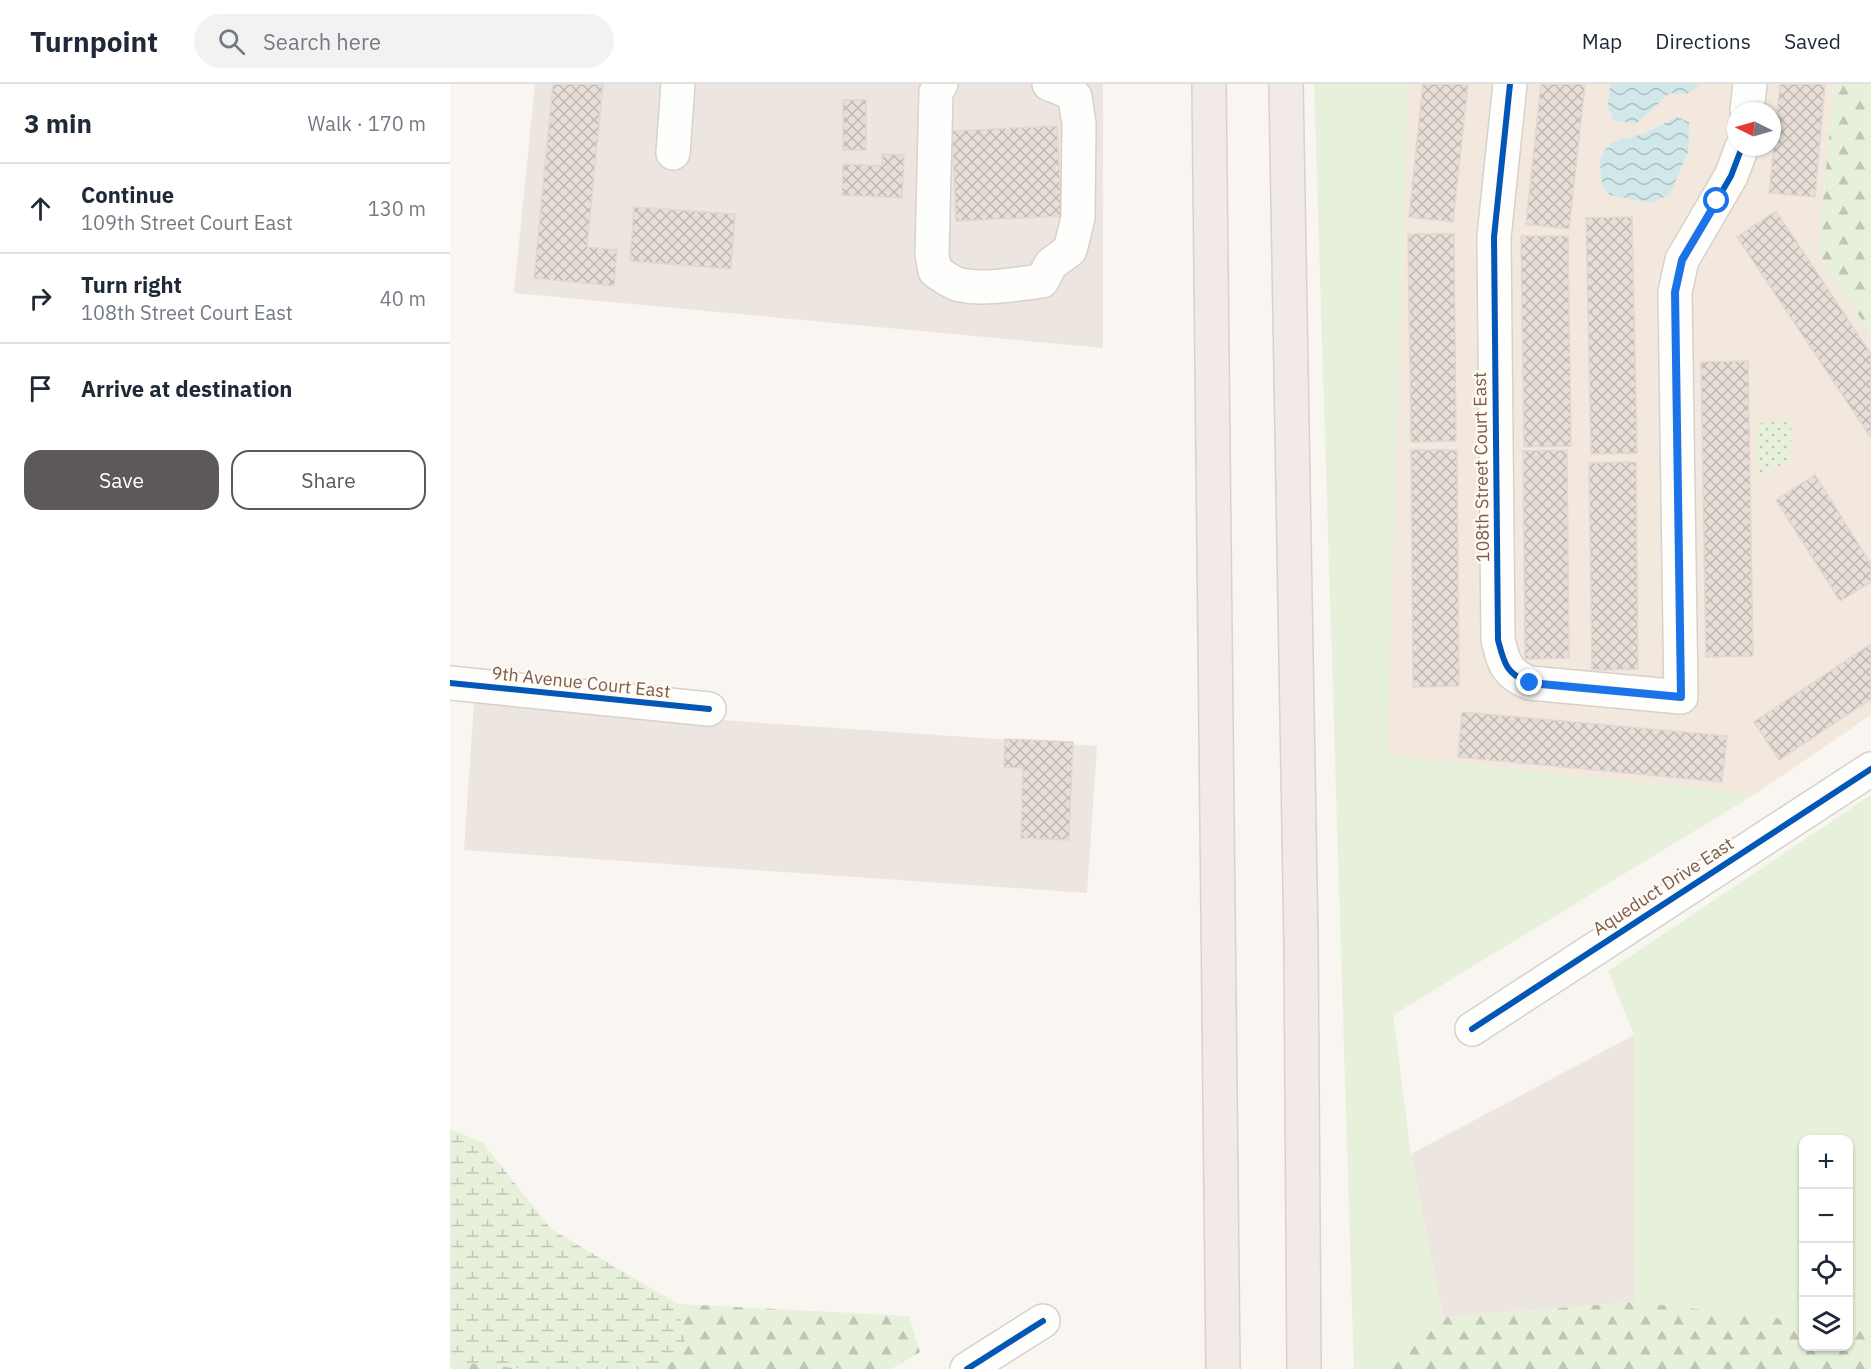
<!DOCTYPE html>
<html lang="en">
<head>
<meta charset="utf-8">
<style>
  :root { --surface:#fff; --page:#f2f2f3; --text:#1f2937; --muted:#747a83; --line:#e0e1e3; --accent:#5c585b }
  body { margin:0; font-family:"IBM Plex Sans",sans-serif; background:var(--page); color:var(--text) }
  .controls { position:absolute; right:18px; bottom:18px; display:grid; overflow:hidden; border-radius:12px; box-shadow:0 2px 4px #0004 }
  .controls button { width:54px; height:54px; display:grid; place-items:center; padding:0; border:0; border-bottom:2px solid var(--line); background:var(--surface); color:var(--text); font:30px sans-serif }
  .compass { position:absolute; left:1277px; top:18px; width:54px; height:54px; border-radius:50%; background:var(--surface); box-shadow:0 2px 4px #0004; rotate:275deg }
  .stop { position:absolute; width:18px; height:18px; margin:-14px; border:4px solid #1a73e8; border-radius:50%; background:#fff }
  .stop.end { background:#1a73e8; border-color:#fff; box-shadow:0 2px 6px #0008 }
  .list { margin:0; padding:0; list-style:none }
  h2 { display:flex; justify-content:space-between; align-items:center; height:78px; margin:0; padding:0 24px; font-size:26px }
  h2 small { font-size:20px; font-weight:400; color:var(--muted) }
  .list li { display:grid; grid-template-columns:39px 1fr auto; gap:18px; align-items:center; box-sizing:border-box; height:90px; padding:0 24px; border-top:2px solid var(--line) }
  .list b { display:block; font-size:22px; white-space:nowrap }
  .list p { margin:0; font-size:20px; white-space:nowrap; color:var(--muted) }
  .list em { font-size:20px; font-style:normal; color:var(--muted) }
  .actions { display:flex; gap:12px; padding:18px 24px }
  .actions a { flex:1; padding:14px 0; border:2px solid var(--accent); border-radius:18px; text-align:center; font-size:21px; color:var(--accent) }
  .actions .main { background:var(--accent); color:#fff }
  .icon { flex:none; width:33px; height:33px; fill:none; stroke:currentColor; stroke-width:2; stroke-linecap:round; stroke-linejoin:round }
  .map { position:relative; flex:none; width:1421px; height:1285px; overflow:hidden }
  header { display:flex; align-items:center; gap:36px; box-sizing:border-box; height:84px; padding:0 30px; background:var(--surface); border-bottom:2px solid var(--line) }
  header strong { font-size:28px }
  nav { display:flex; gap:33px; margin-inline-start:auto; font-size:21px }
  .search { width:420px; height:54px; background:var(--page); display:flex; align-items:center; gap:15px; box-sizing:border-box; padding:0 21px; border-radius:33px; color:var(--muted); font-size:22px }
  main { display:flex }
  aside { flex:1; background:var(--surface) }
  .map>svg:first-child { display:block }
  .residential { fill:#f2e8de; fill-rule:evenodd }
  .industrial { fill:#ede5e0 }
  .green { fill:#e7f0db }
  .forest { fill:url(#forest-firs) }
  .wetland { fill:url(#wetland-marsh) }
  .park { fill:url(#park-dots) }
  .water { fill:url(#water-waves) }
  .building { fill:url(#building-cross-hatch); stroke:#e2d8d2; stroke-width:1.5 }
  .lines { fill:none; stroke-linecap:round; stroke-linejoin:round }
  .minor-casing { stroke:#d7d1cb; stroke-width:36 }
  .highway-casing { stroke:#dad1cc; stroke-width:36 }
  .minor { stroke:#fefefd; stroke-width:33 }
  .highway { stroke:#f2eae7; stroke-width:33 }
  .cycleway-casing { stroke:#fffaf3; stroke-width:10 }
  .cycleway { stroke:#0057b8; stroke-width:6 }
  .route { stroke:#1a73e8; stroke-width:8 }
  .labels { text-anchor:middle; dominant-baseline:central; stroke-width:4.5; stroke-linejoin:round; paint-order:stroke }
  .street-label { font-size:18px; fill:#7a5c4d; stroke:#fffaf3 }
</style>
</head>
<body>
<header>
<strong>Turnpoint</strong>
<div class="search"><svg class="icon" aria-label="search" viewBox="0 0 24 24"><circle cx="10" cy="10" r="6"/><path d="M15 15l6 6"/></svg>Search here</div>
<nav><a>Map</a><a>Directions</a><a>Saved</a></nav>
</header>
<main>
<aside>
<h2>3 min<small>Walk · 170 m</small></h2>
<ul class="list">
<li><svg class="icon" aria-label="ahead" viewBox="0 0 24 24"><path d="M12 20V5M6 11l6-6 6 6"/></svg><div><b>Continue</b><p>109th Street Court East</p></div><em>130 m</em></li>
<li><svg class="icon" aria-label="right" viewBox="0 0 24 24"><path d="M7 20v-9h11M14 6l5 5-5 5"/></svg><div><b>Turn right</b><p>108th Street Court East</p></div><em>40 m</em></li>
<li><svg class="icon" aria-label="arrive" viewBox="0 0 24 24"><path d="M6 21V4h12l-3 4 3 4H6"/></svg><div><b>Arrive at destination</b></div></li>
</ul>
<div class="actions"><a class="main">Save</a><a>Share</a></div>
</aside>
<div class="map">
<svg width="1421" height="1285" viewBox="0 0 1421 1285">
  <defs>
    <pattern id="forest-firs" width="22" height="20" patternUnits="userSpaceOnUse" patternTransform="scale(1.5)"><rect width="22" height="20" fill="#e7f0db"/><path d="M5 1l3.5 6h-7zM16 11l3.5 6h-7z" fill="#c0c6b4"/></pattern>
    <pattern id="wetland-marsh" width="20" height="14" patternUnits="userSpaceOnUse" patternTransform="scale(1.5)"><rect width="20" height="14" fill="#e7f0db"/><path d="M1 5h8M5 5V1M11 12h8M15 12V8" fill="none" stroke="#c0c6b4"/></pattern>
    <pattern id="park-dots" width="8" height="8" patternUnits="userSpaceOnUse" patternTransform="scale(1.5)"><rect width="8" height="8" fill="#e7f0db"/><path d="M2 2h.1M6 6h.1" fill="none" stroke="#c0c6b4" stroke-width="1.8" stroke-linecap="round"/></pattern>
    <pattern id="water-waves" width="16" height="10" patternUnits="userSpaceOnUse" patternTransform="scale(1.5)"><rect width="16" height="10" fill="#d0e8ea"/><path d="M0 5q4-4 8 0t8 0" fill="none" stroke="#aebfc0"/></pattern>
    <pattern id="building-cross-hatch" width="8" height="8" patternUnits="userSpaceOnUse" patternTransform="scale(1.5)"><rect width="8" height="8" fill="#e6ded7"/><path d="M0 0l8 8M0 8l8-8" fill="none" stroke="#bfb7b1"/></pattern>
  </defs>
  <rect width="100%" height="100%" fill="#f9f5f0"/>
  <path class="residential" d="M958,0H1384L1368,170L1421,250V631L1305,710L937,672ZM1286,27H1322V63H1286Z"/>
  <path class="industrial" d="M85,0H653V264L64,209Z
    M24,619L647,662L637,809L14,766Z
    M1184,951L1185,1218L993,1233L961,1070Z"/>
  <path class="green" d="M864,0H958L937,672L1305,710L943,931L961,1070L993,1233L941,1285H904Z
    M1421,711V1238L1406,1243L1399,1242L1398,1056H1354L1353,1237L1185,1218L1184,951L1158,887Z"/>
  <path class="forest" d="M1384,0H1421V250L1368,170Z
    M1185,1218L1353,1237L1354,1262H1398L1399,1242L1406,1243L1421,1238V1285H941L993,1233Z
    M228,1220L459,1232L470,1268L441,1285H215L236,1263Z
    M0,1277L73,1285H0Z"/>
  <path class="wetland" d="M0,1045L32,1058L101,1145L228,1220L236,1263L215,1285H73L0,1277Z"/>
  <path class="park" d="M1326,337L1341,339L1340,377L1308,391L1307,340Z"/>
  <path class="water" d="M1160,0H1252L1237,10L1220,9L1186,40L1163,36L1158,22Z
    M1227,33L1239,38L1238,68L1220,110L1201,119L1160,111L1152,103L1150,77L1155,66L1163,58L1193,50Z"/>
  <path class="building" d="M103,0H153L137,163L167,166L164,202L84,194Z
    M973,0H1018L1003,138L959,133Z
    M1091,0H1135L1119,145L1076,140Z
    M1330,0H1375L1365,113L1319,109Z
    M393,16H416V66H393Z
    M607,42L612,132L506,137L502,47Z
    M432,70L454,71L452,114L392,111L393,80L432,82Z
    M184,123L285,130L281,185L180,177Z
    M1326,127L1421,270V354L1287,153Z
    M1182,133L1187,369L1141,370L1136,134Z
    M958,150H1004L1006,357L961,358Z
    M1071,152H1118L1121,362L1074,363Z
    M1298,277L1303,572L1256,573L1251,278Z
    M961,366H1007L1009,602L963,603Z
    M1117,366L1119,574L1075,575L1073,367Z
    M1186,378L1188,585L1142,586L1139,379Z
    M1365,391L1421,480V498L1390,517L1326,416Z
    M1421,560V615L1329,676L1304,638Z
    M1012,628L1277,652L1272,698L1008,673Z
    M555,655L623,658L619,756L571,754L573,684L554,683Z"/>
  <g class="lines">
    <defs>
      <path id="minor" d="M491,0L486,8L482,170L485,187C493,192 501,199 510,201C537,206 565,200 592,197L601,180L620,166L628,134L629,40L625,13L615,6L599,0
        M1060,0L1044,153L1048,556C1054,579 1056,590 1080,599L1231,613L1225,208L1232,176L1281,92L1292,63
        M1297,27L1300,0
        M223,69L228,0
        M0,599L259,625
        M1022,945L1421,685
        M517,1285L593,1237"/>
      <path id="highway" d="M759,0L773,1285
        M836,0L851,858L854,1285"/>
    </defs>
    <use href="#minor" class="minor-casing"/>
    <use href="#highway" class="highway-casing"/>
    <use href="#minor" class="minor"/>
    <use href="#highway" class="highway"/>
    <defs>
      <path id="cycleway" d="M1060,0L1044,153L1048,556C1054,579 1056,590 1080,599L1231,613L1225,208L1232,176L1281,92L1292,63
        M0,599L259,625
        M1022,945L1421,685
        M517,1285L593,1237"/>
    </defs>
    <use href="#cycleway" class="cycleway-casing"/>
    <use href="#cycleway" class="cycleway"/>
  </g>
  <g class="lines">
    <path class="route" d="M1080,599L1231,613L1225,208L1232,176L1267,117"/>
  </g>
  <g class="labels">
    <g class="street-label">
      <text transform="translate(1031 383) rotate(-91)">108th Street Court East</text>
      <text transform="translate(131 598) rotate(6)">9th Avenue Court East</text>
      <text transform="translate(1213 802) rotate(-33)">Aqueduct Drive East</text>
    </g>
  </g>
</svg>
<div class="controls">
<button>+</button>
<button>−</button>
<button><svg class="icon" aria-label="locate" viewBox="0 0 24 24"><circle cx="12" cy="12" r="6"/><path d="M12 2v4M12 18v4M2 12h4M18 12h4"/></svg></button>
<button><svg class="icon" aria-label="layers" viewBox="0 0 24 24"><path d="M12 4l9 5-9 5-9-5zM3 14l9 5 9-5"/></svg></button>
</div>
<svg class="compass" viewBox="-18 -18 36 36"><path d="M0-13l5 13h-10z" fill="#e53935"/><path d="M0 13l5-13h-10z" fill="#747a83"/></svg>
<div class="stop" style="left:1267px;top:117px"></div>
<div class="stop end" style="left:1080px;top:599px"></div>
</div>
</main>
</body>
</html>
